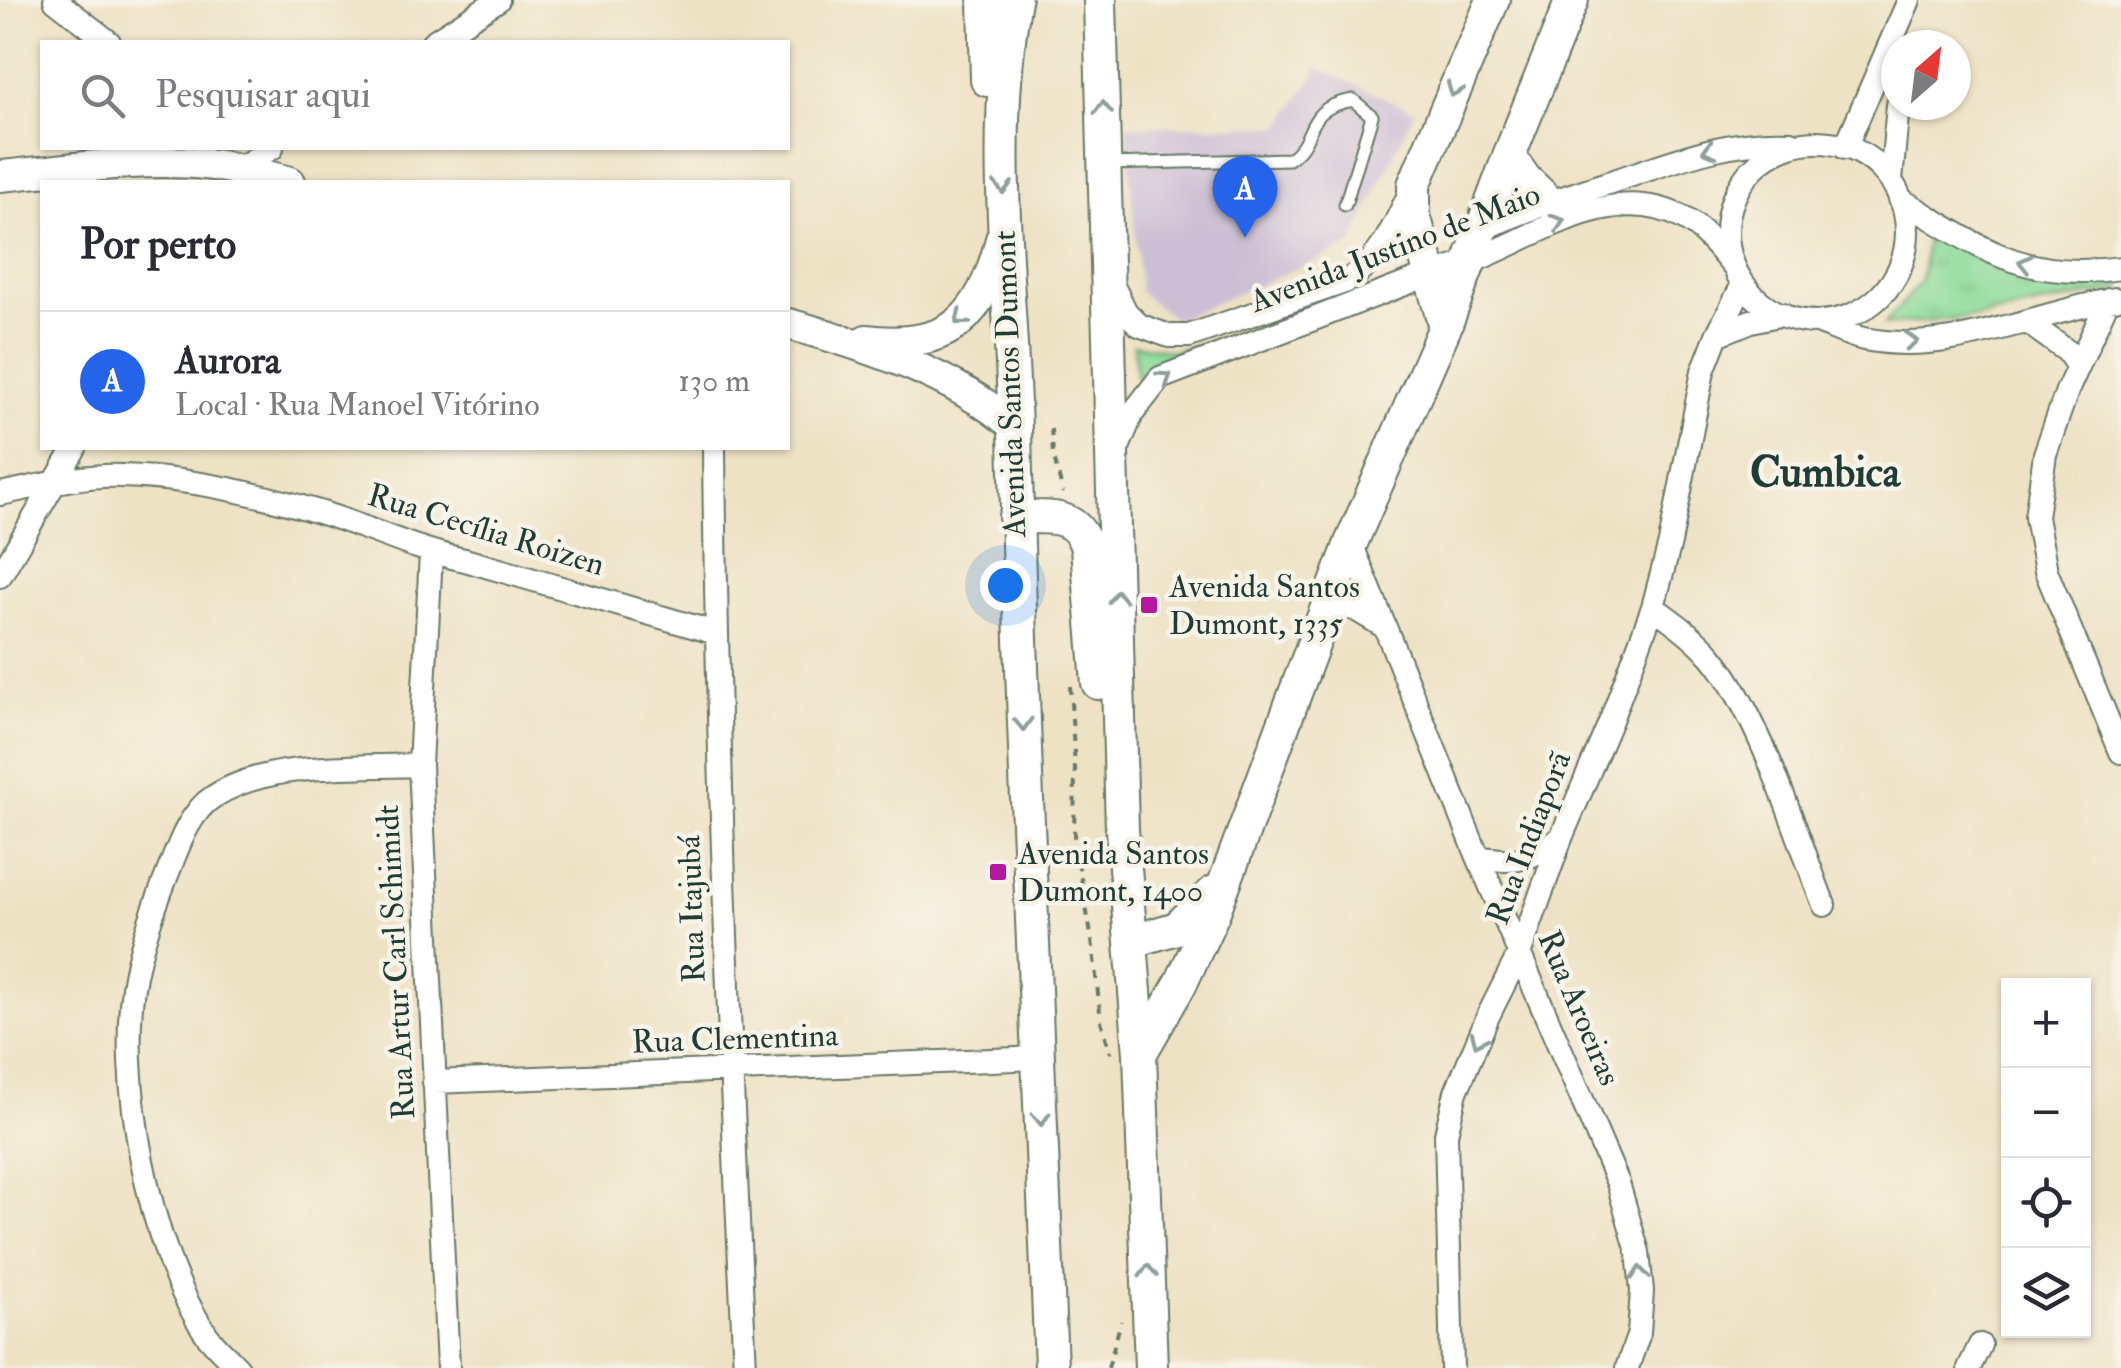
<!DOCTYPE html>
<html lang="pt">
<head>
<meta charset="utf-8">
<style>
  :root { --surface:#fff; --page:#f2f2f3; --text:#2b2b33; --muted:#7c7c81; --line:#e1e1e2; --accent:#2563eb }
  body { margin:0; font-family:"IM FELL Double Pica",serif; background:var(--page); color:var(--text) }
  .controls { position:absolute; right:30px; bottom:30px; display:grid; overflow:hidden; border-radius:0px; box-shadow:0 2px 8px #0004 }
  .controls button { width:90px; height:90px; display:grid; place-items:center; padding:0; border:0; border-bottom:2px solid var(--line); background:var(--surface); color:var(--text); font:50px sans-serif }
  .compass { position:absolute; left:1881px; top:30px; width:90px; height:90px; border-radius:50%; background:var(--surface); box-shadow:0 2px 8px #0004; rotate:28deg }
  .you { position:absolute; left:1005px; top:585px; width:35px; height:35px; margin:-25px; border:8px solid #fff; border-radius:50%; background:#1a73e8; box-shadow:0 0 0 15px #1a73e833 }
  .badge { display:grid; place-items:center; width:65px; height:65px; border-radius:50%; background:var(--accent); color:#fff; font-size:32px; font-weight:700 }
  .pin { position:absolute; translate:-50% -82px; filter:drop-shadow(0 2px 5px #0008) }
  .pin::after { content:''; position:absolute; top:52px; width:35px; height:30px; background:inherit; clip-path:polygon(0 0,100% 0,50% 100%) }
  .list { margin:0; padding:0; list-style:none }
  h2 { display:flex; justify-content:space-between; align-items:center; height:130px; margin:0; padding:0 40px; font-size:42px }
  h2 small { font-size:32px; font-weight:400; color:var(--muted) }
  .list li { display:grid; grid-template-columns:65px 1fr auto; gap:30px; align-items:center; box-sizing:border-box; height:140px; padding:0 40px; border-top:2px solid var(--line) }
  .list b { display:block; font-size:38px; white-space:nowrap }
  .list p { margin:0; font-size:32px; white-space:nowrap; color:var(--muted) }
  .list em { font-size:32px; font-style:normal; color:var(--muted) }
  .icon { flex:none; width:55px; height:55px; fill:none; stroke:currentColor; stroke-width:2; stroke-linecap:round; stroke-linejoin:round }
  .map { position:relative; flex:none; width:2121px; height:1368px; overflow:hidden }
  .search { position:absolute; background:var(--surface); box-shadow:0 2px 8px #0004; left:40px; top:40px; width:750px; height:110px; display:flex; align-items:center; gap:25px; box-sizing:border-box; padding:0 35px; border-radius:0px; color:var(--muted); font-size:38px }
  .panel { position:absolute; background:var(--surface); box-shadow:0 2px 8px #0004; left:40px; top:180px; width:750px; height:270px; border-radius:0px }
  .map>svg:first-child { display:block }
  .industrial { fill:#ccbed4 }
  .grass { fill:#8ddb9a; stroke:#568c67; stroke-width:2.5 }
  .park { fill:url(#park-tufts); stroke:#568c67; stroke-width:2.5 }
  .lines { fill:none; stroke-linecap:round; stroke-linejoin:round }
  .service-casing { stroke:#677766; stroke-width:15 }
  .minor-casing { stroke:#677766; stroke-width:26 }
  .tertiary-casing { stroke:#677766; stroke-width:34 }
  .secondary-casing { stroke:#677766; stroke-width:36 }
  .path { stroke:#677766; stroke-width:4; stroke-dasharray:8 8; stroke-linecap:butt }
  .service { stroke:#fff; stroke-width:11 }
  .minor { stroke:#fff; stroke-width:22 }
  .tertiary { stroke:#fff; stroke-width:30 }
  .secondary { stroke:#fff; stroke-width:32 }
  .oneway { stroke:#8f9e9a }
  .poi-dot { fill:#b5179e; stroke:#f7f3e8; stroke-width:4 }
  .labels { text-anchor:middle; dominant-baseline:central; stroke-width:9; stroke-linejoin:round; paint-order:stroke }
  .street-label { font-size:32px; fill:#1f3d34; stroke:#f7f3e8 }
  .poi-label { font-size:32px; fill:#1f3d34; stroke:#f7f3e8; text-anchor:start }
  .district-label { font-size:42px; font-weight:bold; fill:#1f3d34; stroke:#f7f3e8 }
</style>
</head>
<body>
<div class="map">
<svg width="2121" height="1368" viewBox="0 0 2121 1368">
  <defs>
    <pattern id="park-tufts" width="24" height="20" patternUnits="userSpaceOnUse" patternTransform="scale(2.5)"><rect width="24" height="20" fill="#8ddb9a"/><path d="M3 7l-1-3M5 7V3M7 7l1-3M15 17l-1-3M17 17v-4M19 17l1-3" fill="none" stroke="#79bd85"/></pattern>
  </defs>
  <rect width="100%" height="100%" fill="#f7f3e8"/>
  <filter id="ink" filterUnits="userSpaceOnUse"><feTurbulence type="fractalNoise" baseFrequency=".01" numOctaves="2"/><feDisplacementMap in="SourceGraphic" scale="20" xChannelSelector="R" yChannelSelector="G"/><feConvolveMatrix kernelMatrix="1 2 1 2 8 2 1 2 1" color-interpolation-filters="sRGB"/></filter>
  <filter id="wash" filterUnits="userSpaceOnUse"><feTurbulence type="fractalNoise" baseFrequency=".0048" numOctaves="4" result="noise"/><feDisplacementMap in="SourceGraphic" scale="40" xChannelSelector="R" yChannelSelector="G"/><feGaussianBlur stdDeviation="2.25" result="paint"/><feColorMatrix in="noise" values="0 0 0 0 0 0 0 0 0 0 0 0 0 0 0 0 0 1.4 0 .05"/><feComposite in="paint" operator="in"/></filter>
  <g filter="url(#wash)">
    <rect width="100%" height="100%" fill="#eee2c4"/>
    <path class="industrial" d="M1319,68L1414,111L1352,245L1175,320L1140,292L1126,126H1281Z"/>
    <path class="grass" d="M1225,339L1168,357L1136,377L1134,344L1172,351Z"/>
    <path class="park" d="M1928,230L2008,273L2037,280L2063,285L2121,273V289L1980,317L1884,325L1921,281Z"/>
  </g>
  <g filter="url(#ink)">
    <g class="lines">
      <defs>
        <path id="service" d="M1109,164L1289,159C1320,138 1300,109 1353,100L1372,116L1345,205"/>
        <path id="minor" d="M55,0L109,42
          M433,42L498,0
          M1727 232a90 90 0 1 1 180 0a90 90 0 1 1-180 0Z
          M1845,148L1909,0
          M236,175L240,168L272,148
          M1891,181L1898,105
          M1900,199C1979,247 2023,282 2121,268
          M1482,229C1527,209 1574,194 1620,179C1680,159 1727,139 1791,142
          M1111,282L1126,312L1139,325L1169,336H1189L1347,281C1383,257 1391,230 1410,193
          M2108,300L2067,391L2045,454L2036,517L2046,571L2121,752
          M2027,322L2067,351L2078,367
          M1820,323C1834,328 1849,336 1864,339C1950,356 2032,314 2115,299
          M1717,335L1751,321L1783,314
          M714,448C717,755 730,1061 745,1368
          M1117,450L1132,414L1160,378L1431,274C1443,270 1456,267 1468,263C1533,239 1611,179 1683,218C1703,229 1718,248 1733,266
          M0,494C39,486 82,474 122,476C188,478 256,493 319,512C368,527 414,550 465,560L716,633
          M1351,543L1478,857L1618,1183L1638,1252L1642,1291L1639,1333L1627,1368
          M431,553L420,765L448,1368
          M0,576L75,448
          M1328,605L1355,609L1385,627
          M1653,607C1674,622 1695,637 1712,657C1760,715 1796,834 1824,905
          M1478,857C1518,864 1528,860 1561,838
          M434,1082L1039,1058
          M238,1368C228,1357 216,1347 207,1335C149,1253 116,1074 135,976C142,941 154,908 167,875C177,850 189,812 213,797C268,761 355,768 420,765
          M1452,1368L1446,1134L1456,1092L1488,1016L1520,952L1561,838L1611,720L1653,607L1670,543L1703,371L1717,335L1743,284
          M1969,1368L1980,1345"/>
        <path id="tertiary" d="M0,176C67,170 138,157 205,164C234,167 261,174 290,182
          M788,324C865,345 954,374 1015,427
          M866,340C950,350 982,318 1001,239"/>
        <path id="secondary" d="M985,0L987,80
          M1015,0C989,143 1011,287 1015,430C1022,743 1039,1055 1051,1368
          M1100,0L1122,830L1140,1054L1151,1368
          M1509,156L1525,179L1549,202
          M1445,327L1414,215V185L1493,0
          M1015,517C1048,518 1076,511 1087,548L1098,683
          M1133,941L1177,928L1214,892
          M1140,1054L1181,983L1213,914L1351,543L1445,327L1509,156L1572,0"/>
      </defs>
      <use href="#service" class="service-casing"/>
      <use href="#minor" class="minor-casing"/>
      <use href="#tertiary" class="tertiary-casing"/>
      <use href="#secondary" class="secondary-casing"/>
      <path class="path" d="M1051,429L1053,454L1063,493
        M1070,686L1075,768L1074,840L1092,940L1101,1021L1111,1053
        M1108,1368L1121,1321"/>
      <use href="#service" class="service"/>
      <use href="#minor" class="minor"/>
      <use href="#tertiary" class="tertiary"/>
      <use href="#secondary" class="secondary"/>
    </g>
    <defs><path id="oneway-chevron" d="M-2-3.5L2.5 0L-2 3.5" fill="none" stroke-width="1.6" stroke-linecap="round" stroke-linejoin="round" transform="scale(2.5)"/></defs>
    <g class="oneway">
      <use href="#oneway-chevron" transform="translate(1454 90) rotate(113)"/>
      <use href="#oneway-chevron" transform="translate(1103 108) rotate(-92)"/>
      <use href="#oneway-chevron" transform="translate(1709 150) rotate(164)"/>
      <use href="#oneway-chevron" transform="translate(1003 187) rotate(90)"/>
      <use href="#oneway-chevron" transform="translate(1558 222) rotate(-19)"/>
      <use href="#oneway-chevron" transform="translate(2025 263) rotate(-167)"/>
      <use href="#oneway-chevron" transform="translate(961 319) rotate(141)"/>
      <use href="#oneway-chevron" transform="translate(1911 341) rotate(-1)"/>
      <use href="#oneway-chevron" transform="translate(1165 378) rotate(-33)"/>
      <use href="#oneway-chevron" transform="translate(1117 597) rotate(-91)"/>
      <use href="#oneway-chevron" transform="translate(1023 724) rotate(88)"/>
      <use href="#oneway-chevron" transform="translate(1478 1040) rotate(113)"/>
      <use href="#oneway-chevron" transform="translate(1041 1119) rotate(88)"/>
      <use href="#oneway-chevron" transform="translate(1148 1271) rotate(-92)"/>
      <use href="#oneway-chevron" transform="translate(1640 1273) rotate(-95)"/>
    </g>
  </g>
  <g class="poi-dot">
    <rect x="1139" y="595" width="20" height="20" rx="5"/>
    <rect x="988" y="862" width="20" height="20" rx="5"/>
  </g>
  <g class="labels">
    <g class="street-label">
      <text transform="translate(1395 248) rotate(-21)">Avenida Justino de Maio</text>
      <text transform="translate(1010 384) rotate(-92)">Avenida Santos Dumont</text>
      <text transform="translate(486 530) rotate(17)">Rua Cecília Roizen</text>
      <text transform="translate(1529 838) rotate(-69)">Rua Indiaporã</text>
      <text transform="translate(692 909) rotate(-92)">Rua Itajubá</text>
      <text transform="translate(396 962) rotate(-93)">Rua Artur Carl Schimidt</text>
      <text transform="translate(1579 1008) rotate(67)">Rua Aroeiras</text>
      <text transform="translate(735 1039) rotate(-2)">Rua Clementina</text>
    </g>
    <g class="poi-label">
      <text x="1169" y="587">Avenida Santos<tspan x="1169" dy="37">Dumont, 1335</tspan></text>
      <text x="1018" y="854">Avenida Santos<tspan x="1018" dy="37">Dumont, 1400</tspan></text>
    </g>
    <g class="district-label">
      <text x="1825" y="473">Cumbica</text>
    </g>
  </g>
</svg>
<div class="controls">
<button>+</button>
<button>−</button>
<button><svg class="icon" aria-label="locate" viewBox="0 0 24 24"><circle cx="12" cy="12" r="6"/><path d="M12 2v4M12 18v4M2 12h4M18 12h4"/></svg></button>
<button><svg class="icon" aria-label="layers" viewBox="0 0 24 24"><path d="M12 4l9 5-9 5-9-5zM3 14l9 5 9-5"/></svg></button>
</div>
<svg class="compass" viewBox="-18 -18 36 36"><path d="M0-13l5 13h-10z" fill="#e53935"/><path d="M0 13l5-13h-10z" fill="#7c7c81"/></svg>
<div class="you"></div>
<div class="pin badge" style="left:1245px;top:238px">A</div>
<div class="search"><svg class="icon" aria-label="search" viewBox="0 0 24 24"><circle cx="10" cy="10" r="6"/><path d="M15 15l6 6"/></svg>Pesquisar aqui</div>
<section class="panel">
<h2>Por perto<small></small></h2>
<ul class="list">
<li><span class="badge">A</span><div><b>Aurora</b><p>Local · Rua Manoel Vitórino</p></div><em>130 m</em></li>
</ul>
</section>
</div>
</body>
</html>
